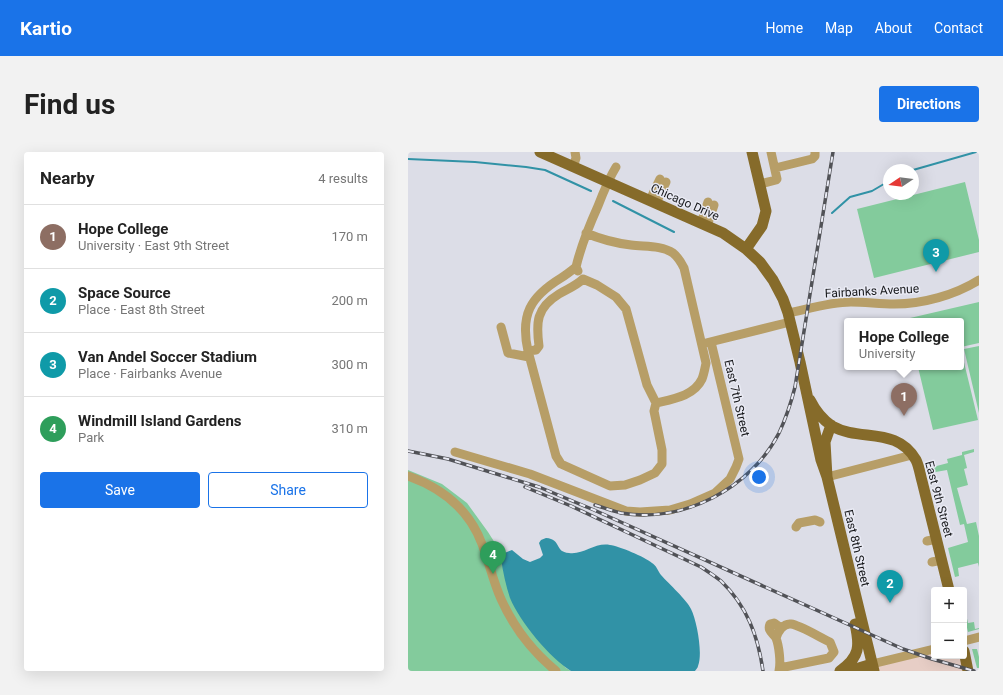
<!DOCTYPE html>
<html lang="en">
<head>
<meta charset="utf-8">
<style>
  :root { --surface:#fff; --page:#f2f2f2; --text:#222; --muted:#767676; --line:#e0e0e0; --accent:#1a73e8 }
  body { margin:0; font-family:Roboto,sans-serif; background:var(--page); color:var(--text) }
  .controls { position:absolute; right:12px; bottom:12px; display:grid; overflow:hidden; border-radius:4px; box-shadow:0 4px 16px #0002 }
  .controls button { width:36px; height:36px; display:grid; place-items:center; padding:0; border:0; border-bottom:1px solid var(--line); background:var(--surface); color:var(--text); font:20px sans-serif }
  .compass { position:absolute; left:475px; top:12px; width:36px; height:36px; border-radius:50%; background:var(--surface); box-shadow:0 4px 16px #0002; rotate:257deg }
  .you { position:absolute; left:351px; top:325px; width:14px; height:14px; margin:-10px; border:3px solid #fff; border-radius:50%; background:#1a73e8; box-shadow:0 0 0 6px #1a73e833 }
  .badge { display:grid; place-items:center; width:26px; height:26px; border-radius:50%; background:var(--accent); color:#fff; font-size:13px; font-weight:700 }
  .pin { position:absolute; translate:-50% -33px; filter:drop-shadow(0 1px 2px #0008) }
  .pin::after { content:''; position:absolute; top:21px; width:14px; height:12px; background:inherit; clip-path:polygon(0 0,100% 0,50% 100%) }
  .popup { position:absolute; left:436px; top:166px; width:120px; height:52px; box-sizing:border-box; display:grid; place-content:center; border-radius:4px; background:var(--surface); filter:drop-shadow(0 1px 3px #0005); font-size:13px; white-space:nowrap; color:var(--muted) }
  .popup b { font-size:15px; color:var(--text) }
  .popup::after { content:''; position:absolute; left:50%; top:100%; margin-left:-8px; border:8px solid transparent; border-top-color:var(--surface) }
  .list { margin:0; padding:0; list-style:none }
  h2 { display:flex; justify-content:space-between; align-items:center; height:52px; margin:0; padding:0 16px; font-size:17px }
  h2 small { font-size:13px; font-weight:400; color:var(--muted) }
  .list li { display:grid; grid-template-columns:26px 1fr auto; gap:12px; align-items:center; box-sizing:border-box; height:64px; padding:0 16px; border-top:1px solid var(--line) }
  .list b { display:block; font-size:15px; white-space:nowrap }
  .list p { margin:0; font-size:13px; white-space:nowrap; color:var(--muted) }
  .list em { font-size:13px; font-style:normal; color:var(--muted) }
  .actions { display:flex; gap:8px; padding:12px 16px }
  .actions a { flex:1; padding:9px 0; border:1px solid var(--accent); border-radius:4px; text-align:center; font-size:14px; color:var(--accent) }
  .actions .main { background:var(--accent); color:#fff }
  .map { position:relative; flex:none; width:571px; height:519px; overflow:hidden; border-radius:4px }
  header { display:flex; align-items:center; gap:24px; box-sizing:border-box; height:56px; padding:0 20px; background:var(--accent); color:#fff }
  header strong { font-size:19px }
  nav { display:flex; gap:22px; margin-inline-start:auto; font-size:14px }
  .intro { display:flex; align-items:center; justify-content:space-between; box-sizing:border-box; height:96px; padding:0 24px }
  h1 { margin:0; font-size:28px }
  .button { padding:10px 18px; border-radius:4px; background:var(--accent); color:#fff; font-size:14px; font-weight:700 }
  main { display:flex; gap:24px; padding:0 24px }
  aside { flex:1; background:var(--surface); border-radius:4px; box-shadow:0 4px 16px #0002 }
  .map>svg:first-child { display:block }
  .commercial { fill:#e7cec6 }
  .green { fill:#83cb9c }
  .water { fill:#3192a6 }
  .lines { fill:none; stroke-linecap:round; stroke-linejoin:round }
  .stream { stroke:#3192a6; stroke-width:2 }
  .minor { stroke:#b79e67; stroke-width:9 }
  .major { stroke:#866b2a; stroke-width:11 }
  .rail-casing { stroke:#515257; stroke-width:3.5 }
  .rail { stroke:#e9eaf4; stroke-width:2; stroke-dasharray:6; stroke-linecap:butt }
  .labels { text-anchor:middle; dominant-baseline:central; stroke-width:3; stroke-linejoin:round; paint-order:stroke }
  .street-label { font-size:12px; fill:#17181b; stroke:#e9eaf4 }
</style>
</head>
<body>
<header>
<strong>Kartio</strong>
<nav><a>Home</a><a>Map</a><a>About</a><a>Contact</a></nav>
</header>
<div class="intro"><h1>Find us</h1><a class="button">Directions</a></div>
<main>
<aside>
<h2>Nearby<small>4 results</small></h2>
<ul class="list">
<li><span class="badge" style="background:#8d6e63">1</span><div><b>Hope College</b><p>University · East 9th Street</p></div><em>170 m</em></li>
<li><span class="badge" style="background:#0f9aa8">2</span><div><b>Space Source</b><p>Place · East 8th Street</p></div><em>200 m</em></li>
<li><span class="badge" style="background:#0f9aa8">3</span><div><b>Van Andel Soccer Stadium</b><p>Place · Fairbanks Avenue</p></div><em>300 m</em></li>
<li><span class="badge" style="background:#2e9e5b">4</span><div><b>Windmill Island Gardens</b><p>Park</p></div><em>310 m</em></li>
</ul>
<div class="actions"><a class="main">Save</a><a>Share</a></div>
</aside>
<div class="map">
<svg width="571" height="519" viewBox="0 0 571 519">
  <rect width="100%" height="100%" fill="#dcdde7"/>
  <path class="commercial" d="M526,497V504H556L560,519H441Z"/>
  <path class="green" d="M557,30L571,88V100L466,126L449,57Z
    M571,150V191L553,195V169H502V166Z
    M571,194V261L556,197Z
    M553,198L570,268L525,278L510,215H553Z
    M566,297V300L556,303L559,316L556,317L560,333L549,336L559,372L568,370L571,384V415L570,411L550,416L551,424L547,425L540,396L560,390L556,372L552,373L539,318L522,321L521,316L540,311L539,307L554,303V300Z
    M0,318L34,332L59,351L80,380L94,402L93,407L103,447L158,516L163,519H0Z
    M556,453L560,471L566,470L567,477L571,476V477L560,480L556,463Z
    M564,497H569L571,505V516H569Z"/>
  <path class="water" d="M138,386C154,387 146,400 161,401C176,403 187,390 202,393C211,394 237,405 244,411C248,413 250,419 253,423C261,432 279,448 283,457C289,469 295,502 290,514C290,516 288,517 287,519H163C142,506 112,470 102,446C98,434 95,420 93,407L94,402L104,398L115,407L122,410L132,406L135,403L131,391L133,388Z"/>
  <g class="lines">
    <path class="stream" d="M0,7L67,10L118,15L137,18L183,39
      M505,18L568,0
      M205,49L266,80
      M424,61L442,45L464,39L481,29"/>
    <path class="minor" d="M165,15L168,6L167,0
      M367,16L404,7L407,4V0
      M352,32L368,28L369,27L363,0
      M242,48L252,27
      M248,51L258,30
      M293,71L300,50
      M299,74L306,53
      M178,81C192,87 207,91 223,93C236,95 253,93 265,101C270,105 273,110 276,116L298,211C297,216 296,222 294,227C286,244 265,247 248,251
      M170,119L168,115C173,94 181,74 190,54C195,41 200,28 208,15
      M380,161C400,157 422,150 443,150C457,150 472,152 486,152C515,152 547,143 571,128
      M93,175L100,201L121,205
      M298,191L382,170
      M120,199L128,198L131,194C128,171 128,156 151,142C159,137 168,134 175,127L189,133L208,145L218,157L239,233L248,251L246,259L254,298V312L247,321L232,328L217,333L202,334L153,312L148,304L120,199C112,163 122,145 153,126C158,123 163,119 168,115
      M47,300L122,322L218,359L232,360L262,358L282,352L307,341L322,327L328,315L331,307L303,190
      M0,324C34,336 61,357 74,392C81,410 85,429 93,447C105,474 125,500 148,519
      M419,325L504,303
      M388,375L391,371L407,368L412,370
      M519,389L529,387
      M524,410L534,408
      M368,486C370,480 375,471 383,472C392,473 413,486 422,490L426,500L421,506L377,515L372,514
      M556,489L571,485
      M464,512L526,497
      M371,519C373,510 371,494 368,486C365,481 359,479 362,472L366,471L373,476"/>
    <path class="major" d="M132,0L315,81L338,97L352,110L365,128L375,147L380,161L392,210L413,308L419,325
      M338,97L354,74L358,59L344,0
      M402,248C407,258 415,268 424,274C452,290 489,274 508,308C511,314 512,322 514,329L541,438
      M423,273L417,290L419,325L466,519
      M556,499L560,519
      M432,519C452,505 452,494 447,472
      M441,519L464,512"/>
    <defs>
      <path id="rail" d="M0,299L40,307L131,335L186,358L495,497L524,507L566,519
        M117,335L163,354L293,415C299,419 307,424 313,429C339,454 350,484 355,519
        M187,353C196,356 205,359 213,361C275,372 343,336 371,281C378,266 383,251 387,235L425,0"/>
    </defs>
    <use href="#rail" class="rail-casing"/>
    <use href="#rail" class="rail"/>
  </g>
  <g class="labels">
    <g class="street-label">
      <text transform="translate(277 50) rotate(24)">Chicago Drive</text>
      <text transform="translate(464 139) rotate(-3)">Fairbanks Avenue</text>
      <text transform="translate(329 246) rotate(77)">East 7th Street</text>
      <text transform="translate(531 347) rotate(75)">East 9th Street</text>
      <text transform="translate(449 396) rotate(77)">East 8th Street</text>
    </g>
  </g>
</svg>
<div class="controls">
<button>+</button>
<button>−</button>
</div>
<svg class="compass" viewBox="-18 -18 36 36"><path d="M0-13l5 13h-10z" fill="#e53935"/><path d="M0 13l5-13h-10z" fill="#767676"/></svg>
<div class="you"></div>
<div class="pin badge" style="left:496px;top:264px;background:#8d6e63">1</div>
<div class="popup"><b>Hope College</b>University</div>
<div class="pin badge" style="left:482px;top:451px;background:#0f9aa8">2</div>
<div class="pin badge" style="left:528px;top:120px;background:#0f9aa8">3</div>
<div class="pin badge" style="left:85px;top:422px;background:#2e9e5b">4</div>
</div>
</main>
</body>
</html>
